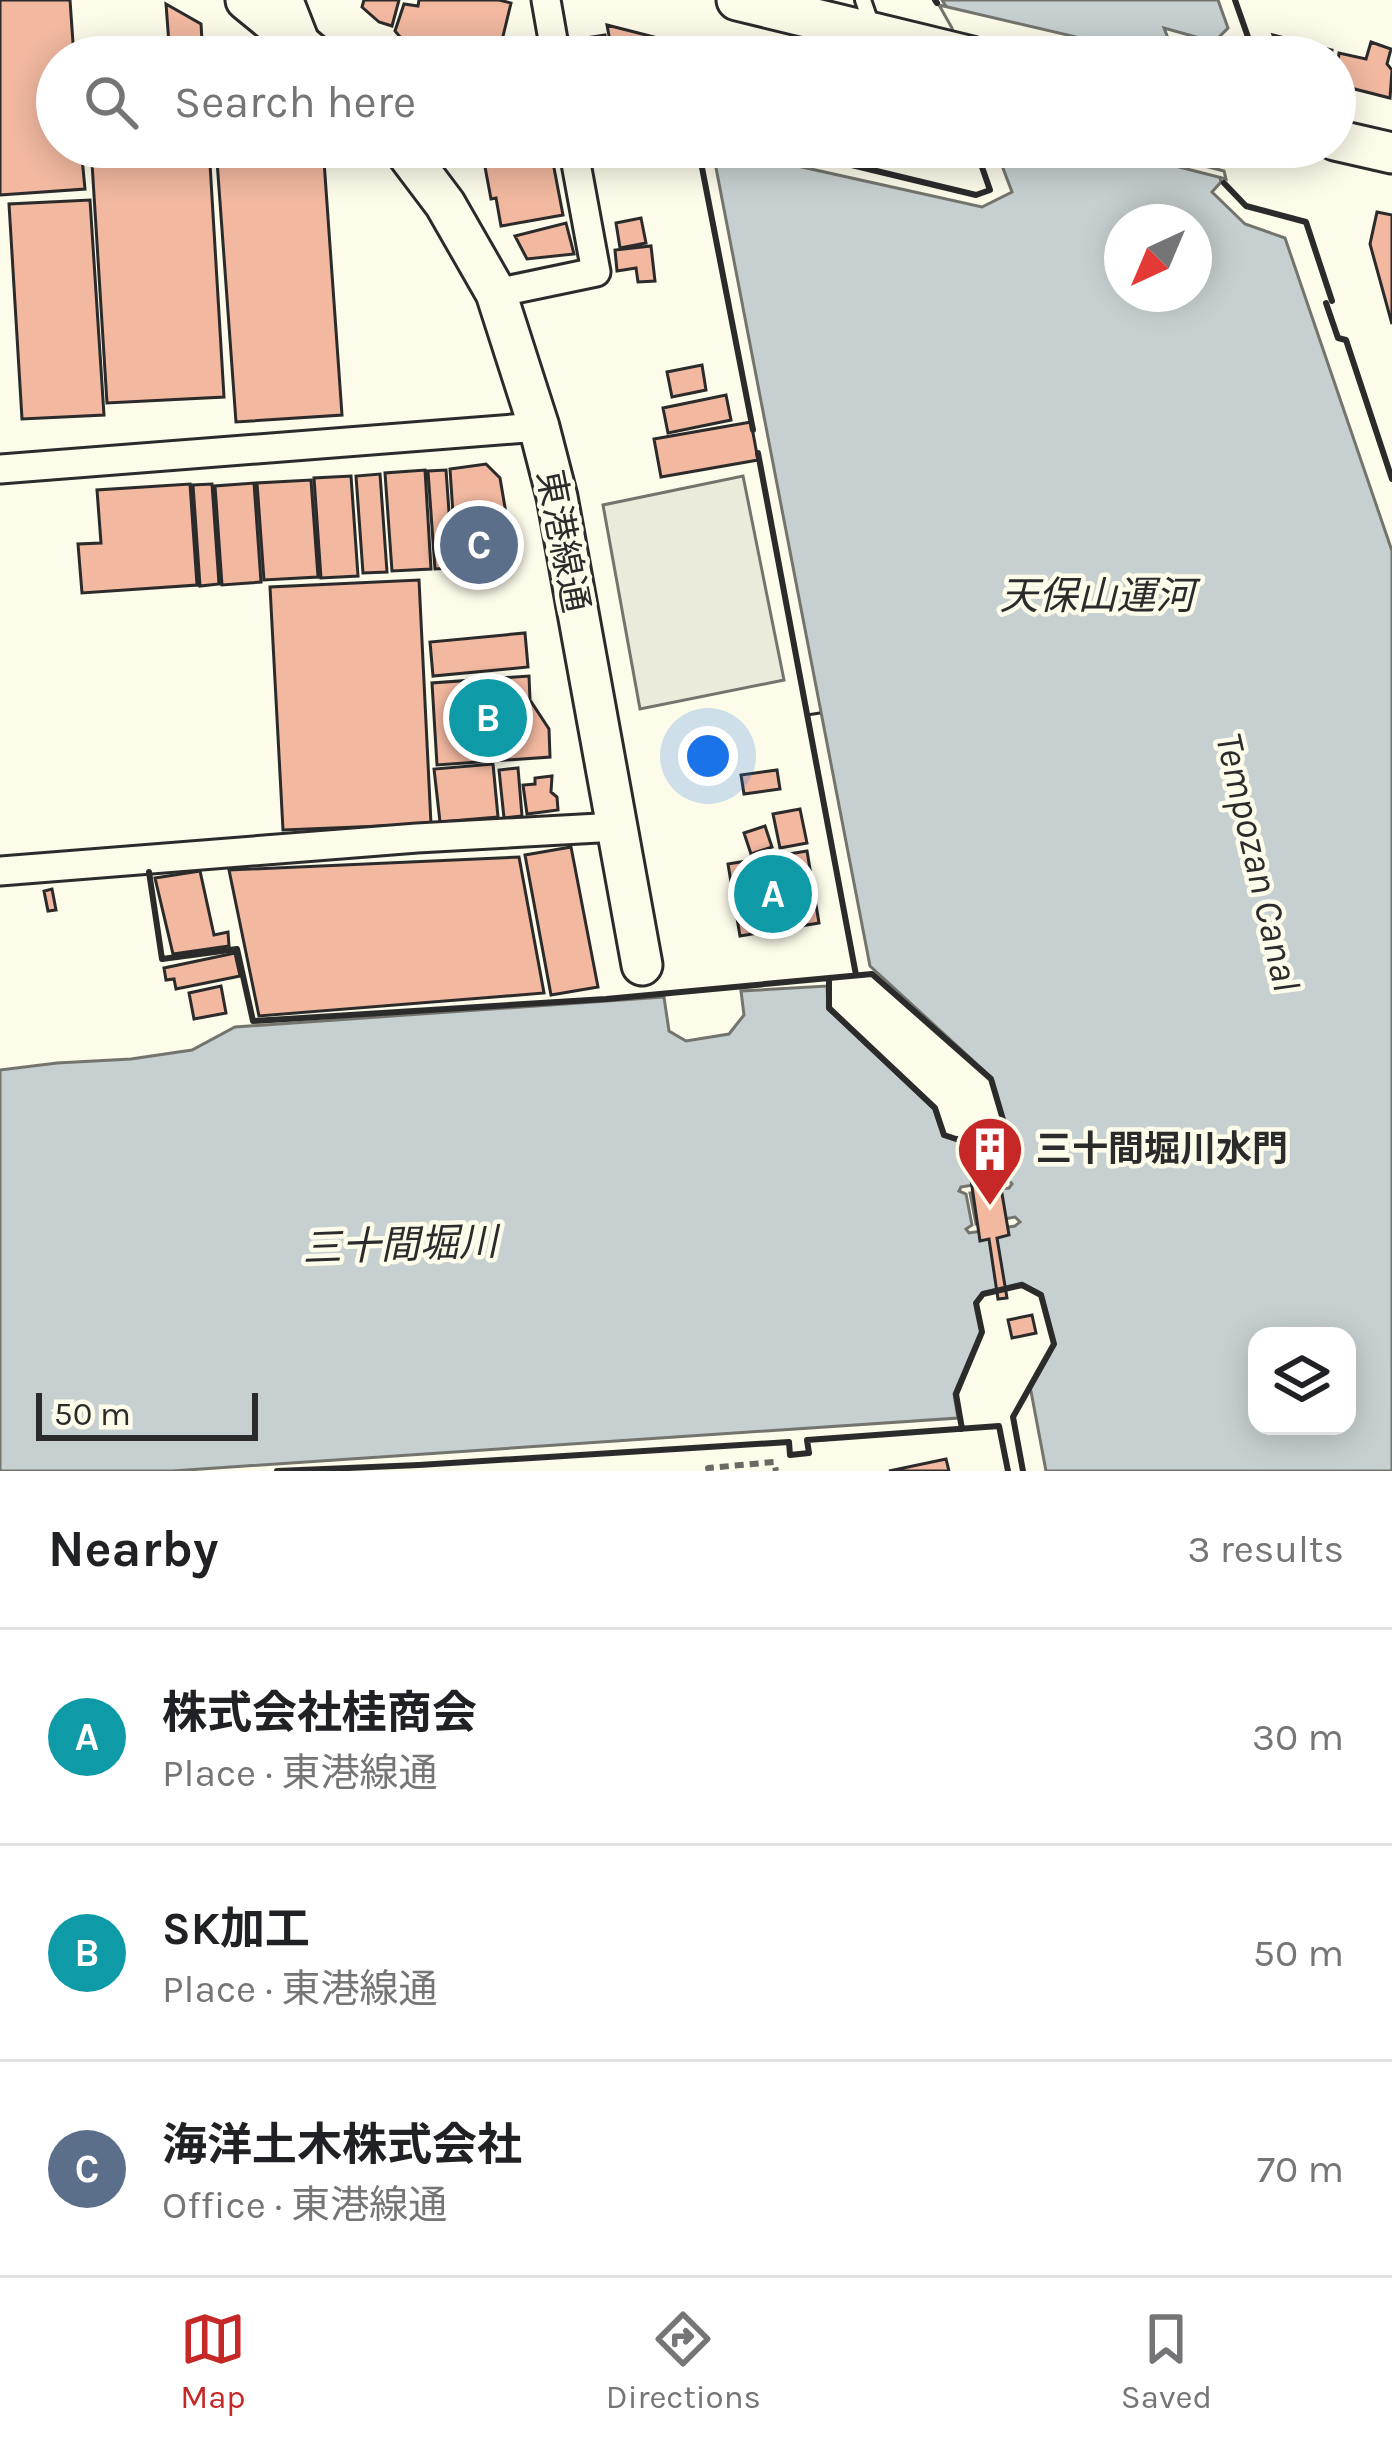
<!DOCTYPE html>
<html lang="en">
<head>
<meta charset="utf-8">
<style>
  :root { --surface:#fff; --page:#f6f6f6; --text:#202124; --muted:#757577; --line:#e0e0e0; --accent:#c62828 }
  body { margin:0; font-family:Karla,"Noto Sans JP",sans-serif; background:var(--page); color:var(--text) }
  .controls { position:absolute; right:36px; bottom:36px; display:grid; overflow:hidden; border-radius:24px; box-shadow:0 6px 30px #0003 }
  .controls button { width:108px; height:108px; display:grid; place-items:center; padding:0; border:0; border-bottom:3px solid var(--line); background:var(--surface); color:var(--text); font:60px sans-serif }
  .compass { position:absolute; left:1104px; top:204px; width:108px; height:108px; border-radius:50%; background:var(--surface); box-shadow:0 6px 30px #0003; rotate:224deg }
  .scale { position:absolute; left:36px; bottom:30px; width:222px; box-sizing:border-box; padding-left:12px; border:6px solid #2b2b2b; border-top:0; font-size:33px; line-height:42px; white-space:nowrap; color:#2b2b2b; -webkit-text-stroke:9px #fdfbea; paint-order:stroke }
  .you { position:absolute; left:708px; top:756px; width:42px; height:42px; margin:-30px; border:9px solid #fff; border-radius:50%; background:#1a73e8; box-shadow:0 0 0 18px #1a73e833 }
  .badge { display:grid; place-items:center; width:78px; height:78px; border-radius:50%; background:var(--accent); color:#fff; font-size:39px; font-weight:700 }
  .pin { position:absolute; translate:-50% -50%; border:6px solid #fff; box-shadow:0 3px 12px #0006 }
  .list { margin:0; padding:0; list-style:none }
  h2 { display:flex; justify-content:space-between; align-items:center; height:156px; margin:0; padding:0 48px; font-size:51px }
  h2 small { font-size:39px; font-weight:400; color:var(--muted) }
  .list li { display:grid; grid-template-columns:78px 1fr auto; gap:36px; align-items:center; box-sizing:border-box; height:216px; padding:0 48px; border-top:3px solid var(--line) }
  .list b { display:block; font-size:45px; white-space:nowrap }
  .list p { margin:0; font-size:39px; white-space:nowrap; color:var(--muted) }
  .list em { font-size:39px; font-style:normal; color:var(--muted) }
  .icon { flex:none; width:66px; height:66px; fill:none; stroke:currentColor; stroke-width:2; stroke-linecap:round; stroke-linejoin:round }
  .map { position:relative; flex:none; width:1392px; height:1471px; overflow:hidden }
  .search { position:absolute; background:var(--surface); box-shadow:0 6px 30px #0003; left:36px; right:36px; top:36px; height:132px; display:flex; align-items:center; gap:30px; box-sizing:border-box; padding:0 42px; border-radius:66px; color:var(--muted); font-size:45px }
  .sheet { height:804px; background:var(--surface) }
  nav { display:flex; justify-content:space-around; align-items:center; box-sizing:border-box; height:168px; border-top:3px solid var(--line); background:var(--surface); font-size:33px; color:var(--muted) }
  nav a { display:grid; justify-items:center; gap:6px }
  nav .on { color:var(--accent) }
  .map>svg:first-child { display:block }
  .parking { fill:#eceadb; stroke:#74746e; stroke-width:3 }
  .water { fill:#c7d0d0; stroke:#74746e; stroke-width:3; fill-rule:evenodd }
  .pier { fill:#fdfbea; stroke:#74746e; stroke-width:3 }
  .building { fill:#f2b8a0; stroke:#2b2b2b; stroke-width:3 }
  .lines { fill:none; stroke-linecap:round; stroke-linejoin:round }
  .lane-casing { stroke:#2b2b2b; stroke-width:20 }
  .street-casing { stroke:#2b2b2b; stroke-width:33 }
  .secondary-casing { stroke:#2b2b2b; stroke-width:45 }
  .path { stroke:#6a6964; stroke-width:6; stroke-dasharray:9 6; stroke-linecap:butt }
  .lane { stroke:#fdfbea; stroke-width:14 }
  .street { stroke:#fdfbea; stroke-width:27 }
  .secondary { stroke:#fdfbea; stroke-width:39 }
  .fence { stroke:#2b2b2b; stroke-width:3; stroke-dasharray:15 6; stroke-linecap:butt }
  .wall { stroke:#2b2b2b; stroke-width:6 }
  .labels { text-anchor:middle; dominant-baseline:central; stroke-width:9; stroke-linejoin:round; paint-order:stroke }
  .street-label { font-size:36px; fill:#2b2b2b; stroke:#fdfbea }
  .poi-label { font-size:36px; font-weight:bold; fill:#2b2b2b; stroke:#fdfbea; text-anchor:start }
  .water-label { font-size:39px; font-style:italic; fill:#2b2b2b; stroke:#fdfbea }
</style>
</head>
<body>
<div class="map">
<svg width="1392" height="1471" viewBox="0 0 1392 1471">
  <rect width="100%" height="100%" fill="#fdfbea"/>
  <path class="parking" d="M743,476L784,680L640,709L603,505Z"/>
  <path class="water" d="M942,0H1218L1228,28L1214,42L1164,28L1175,56L1179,57H967L958,25Z
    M712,147L982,207L1012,192L995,147H1213L1221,182L1212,192L1245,224L1285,238L1392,551V1471H1046L1030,1386L1055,1344L1042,1294L1022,1283L982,1293L976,1303L981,1332L954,1394L958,1418L172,1471H0V1070L57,1063L131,1059L192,1050L235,1027L664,997L669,1031L686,1041L729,1034L744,1015L741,991L827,986L828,1009L934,1109L943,1136L956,1139L992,1138L1005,1123L992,1078L870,966ZM1122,222H1194V294H1122ZM1008,1179L1012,1184L1009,1188L970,1193L976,1224L1015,1217L1020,1222L1015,1226L969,1233L966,1229L972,1225L966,1194L959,1191L961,1187ZM1257,1336H1347V1426H1257Z"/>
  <path class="pier" d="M939,5L1162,57H960L952,28Z
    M1101,147H1131L1224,171L1226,179Z"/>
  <path class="building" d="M0,0H70L74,57H57V147H81L85,189L0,195Z
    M364,0H399L392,26L379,22L362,7Z
    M419,0H499L511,3L498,57H417L395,31L404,4L418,6Z
    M166,4L201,24L203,57H170Z
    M607,25L654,37L658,57H613Z
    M605,35L609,57H570L567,41Z
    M1273,35L1332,50L1331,57H1281Z
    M1371,42L1391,49L1387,64L1392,70L1390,98L1335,84L1339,53L1366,59Z
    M91,147H209L224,397L107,403Z
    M216,147H323L342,415L236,422Z
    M503,147H550L563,215L501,226L496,198L491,199L482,151Z
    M90,200L104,415L22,419L9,204Z
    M1377,212L1392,215V324L1370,244Z
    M641,218L646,243L620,248L616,223Z
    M566,223L574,254L527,259L515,236Z
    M651,246L655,281L638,282L636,268L617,271L615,250Z
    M702,365L706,390L672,397L667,372Z
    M726,395L731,420L668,433L663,408Z
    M751,422L758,460L661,477L654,439Z
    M486,464L500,478L508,525L454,529L450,469Z
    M425,470L431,569L392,571L385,473Z
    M446,470L453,568L435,569L428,471Z
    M380,474L387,572L363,573L356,476Z
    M351,476L358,576L321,578L314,478Z
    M311,480L318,577L264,580L257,483Z
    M254,483L261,582L222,585L215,486Z
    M190,484L197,585L82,593L78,544L101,543L97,490Z
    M212,484L219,584L200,586L193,485Z
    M501,530L503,558L512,557V564L458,567L456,533Z
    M419,580L431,824L283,830L270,587Z
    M525,633L528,667L433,676L430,642Z
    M529,676L530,700L549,729L550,757L437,765L432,683Z
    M493,764L498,817L440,822L434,769Z
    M518,768L522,816L504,818L499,770Z
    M777,770L780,789L744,794L741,775Z
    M552,776L551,792L557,797L558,810L527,814L523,785L535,784V778Z
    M800,809L807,843L780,848L773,814Z
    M765,826L772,847L751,854L744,833Z
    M571,847L598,987L551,995L525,855Z
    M807,851L819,923L740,936L728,864Z
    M519,857L544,993L259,1016L229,870Z
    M200,871L214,935L228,932L229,946L173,954L155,878Z
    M52,889L56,910L48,911L44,891Z
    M235,953L240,976L176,989L174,979L166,980L164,968Z
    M221,986L226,1013L194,1019L189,993Z
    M979,1127L987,1177L999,1176L1009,1235L997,1238L1007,1298L998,1299L989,1239L980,1241L971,1180L979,1179L971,1128Z
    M1032,1315L1036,1333L1012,1338L1008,1320Z
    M946,1459L949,1471H889Z"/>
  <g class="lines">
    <defs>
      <path id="lane" d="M863,0L873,29"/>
      <path id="street" d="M289,0L307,46
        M546,0L556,57
        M496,293L596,272L573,147
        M0,469L539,427
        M0,871L417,838L617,827"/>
      <path id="secondary" d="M246,0L316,57
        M737,0L972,57
        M1335,140L1392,153
        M402,147L445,204L496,293L539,427L557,497L642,965"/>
    </defs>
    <use href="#lane" class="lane-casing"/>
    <use href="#street" class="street-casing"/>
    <use href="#secondary" class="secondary-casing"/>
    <path class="path" d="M709,1471L708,1468L774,1462L776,1471"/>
    <use href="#lane" class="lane"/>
    <use href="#street" class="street"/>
    <use href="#secondary" class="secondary"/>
    <path class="fence" d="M807,715L820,713"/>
    <path class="wall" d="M935,0L937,3
      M1235,0L1255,57
      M698,147L753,430
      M777,147L976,195L990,190L975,147
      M1224,183L1246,206L1306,222L1332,301
      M1326,303L1338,338L1346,340L1392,479
      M758,453L856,975
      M149,872L162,959L237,949L253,1021L606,999L872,974L991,1079L1004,1123L991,1138L956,1139L944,1135L935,1108L829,1008V978
      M962,1429L956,1394L982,1332L976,1303L983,1294L1022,1285L1041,1295L1054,1344L1013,1417L1023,1471
      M277,1471L419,1465L789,1442L790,1455L809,1453L807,1440L999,1426L1008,1471"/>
  </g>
  <defs>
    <symbol id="building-pin" viewBox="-11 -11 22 30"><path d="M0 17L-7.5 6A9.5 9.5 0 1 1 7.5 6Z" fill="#c62828" stroke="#fdfbea"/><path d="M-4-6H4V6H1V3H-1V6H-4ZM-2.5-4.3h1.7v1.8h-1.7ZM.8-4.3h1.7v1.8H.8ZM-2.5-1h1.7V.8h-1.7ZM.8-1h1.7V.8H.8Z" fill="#fff"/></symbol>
  </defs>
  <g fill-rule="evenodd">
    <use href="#building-pin" x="952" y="1111" width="76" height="104"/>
  </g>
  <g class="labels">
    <g class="street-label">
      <text transform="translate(563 541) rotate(79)">東港線通</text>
    </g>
    <g class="poi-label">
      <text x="1036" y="1149">三十間堀川水門</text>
    </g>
    <g class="water-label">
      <text x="1097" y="596">天保山運河</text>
      <text transform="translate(1258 862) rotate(77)">Tempozan Canal</text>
      <text transform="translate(400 1245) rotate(-2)">三十間堀川</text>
    </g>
  </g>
</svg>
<div class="controls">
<button><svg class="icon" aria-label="layers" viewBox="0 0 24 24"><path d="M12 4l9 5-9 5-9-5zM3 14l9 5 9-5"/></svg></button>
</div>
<svg class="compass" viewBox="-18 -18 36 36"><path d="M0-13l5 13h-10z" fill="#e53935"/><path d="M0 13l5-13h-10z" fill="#757577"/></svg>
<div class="scale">50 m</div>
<div class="you"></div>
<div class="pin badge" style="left:773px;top:894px;background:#0f9aa8">A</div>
<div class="pin badge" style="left:488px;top:718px;background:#0f9aa8">B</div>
<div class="pin badge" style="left:479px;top:545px;background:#5c6f8a">C</div>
<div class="search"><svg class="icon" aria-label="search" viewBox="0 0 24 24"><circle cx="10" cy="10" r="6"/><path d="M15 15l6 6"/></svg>Search here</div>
</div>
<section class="sheet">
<h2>Nearby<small>3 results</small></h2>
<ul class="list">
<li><span class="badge" style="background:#0f9aa8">A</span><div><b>株式会社桂商会</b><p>Place · 東港線通</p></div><em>30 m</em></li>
<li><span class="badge" style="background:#0f9aa8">B</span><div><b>SK加工</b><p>Place · 東港線通</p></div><em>50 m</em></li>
<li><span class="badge" style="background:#5c6f8a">C</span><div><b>海洋土木株式会社</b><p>Office · 東港線通</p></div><em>70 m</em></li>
</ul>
</section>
<nav>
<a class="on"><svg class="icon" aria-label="map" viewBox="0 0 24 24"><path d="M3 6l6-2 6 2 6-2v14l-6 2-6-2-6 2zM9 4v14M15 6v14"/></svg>Map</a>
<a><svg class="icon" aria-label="directions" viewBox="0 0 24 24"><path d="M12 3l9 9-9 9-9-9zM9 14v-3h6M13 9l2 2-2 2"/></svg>Directions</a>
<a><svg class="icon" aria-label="saved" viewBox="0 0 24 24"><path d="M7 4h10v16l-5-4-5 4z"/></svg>Saved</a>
</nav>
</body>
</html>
